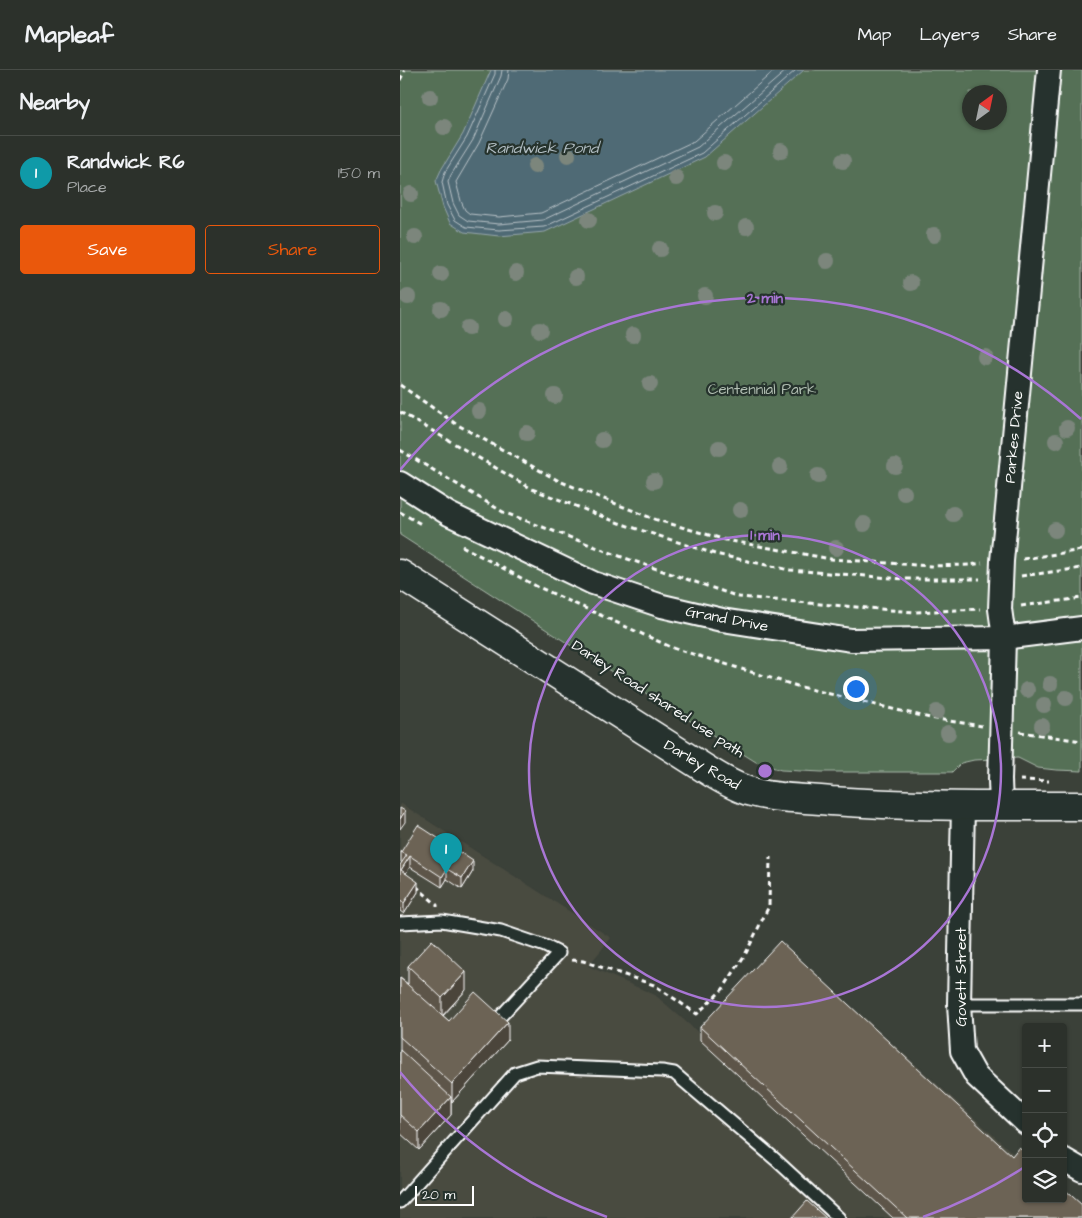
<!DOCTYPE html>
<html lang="en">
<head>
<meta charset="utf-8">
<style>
  :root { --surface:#2c312b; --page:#383d37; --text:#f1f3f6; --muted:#a6a9a9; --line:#484c47; --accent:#ea580c }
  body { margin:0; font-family:"Architects Daughter",sans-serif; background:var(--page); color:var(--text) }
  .controls { position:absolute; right:15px; bottom:15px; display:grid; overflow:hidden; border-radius:5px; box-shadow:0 1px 4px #0004 }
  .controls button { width:45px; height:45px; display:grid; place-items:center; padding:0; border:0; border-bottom:1px solid var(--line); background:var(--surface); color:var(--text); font:25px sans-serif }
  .compass { position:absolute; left:562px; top:15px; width:45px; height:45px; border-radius:50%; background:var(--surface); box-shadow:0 1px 4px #0004; rotate:33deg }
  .scale { position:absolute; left:15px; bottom:12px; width:59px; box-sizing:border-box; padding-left:5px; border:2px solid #fff; border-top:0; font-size:14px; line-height:18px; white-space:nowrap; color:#fff; -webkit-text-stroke:4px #26332d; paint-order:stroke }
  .you { position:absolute; left:455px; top:618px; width:18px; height:18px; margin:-12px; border:4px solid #fff; border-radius:50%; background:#1a73e8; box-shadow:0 0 0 8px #1a73e833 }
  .badge { display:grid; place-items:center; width:32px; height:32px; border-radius:50%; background:var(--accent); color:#fff; font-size:16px; font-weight:700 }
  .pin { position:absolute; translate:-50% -41px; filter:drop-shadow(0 1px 2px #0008) }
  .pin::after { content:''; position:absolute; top:26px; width:18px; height:15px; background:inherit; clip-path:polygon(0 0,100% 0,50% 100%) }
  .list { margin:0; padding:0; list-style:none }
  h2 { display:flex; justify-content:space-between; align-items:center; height:65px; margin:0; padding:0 20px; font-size:21px }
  h2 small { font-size:16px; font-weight:400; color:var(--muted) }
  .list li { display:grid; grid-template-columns:32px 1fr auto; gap:15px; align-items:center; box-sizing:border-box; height:75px; padding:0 20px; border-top:1px solid var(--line) }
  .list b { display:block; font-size:19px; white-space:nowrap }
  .list p { margin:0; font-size:16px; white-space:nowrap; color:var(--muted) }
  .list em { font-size:16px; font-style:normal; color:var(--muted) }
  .actions { display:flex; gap:10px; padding:15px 20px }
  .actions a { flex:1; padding:11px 0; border:1px solid var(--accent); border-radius:5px; text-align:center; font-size:18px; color:var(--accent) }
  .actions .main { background:var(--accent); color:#fff }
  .icon { flex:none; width:28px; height:28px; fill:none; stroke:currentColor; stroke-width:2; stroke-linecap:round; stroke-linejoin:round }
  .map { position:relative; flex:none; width:682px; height:1148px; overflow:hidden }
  header { display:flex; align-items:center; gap:30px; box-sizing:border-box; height:70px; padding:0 25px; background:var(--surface); border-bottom:1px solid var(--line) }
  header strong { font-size:24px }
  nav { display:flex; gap:28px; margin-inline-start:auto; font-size:18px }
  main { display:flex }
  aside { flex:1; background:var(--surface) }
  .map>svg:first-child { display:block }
  .built { fill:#4a4b41 }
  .green { fill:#557057; stroke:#aab8ab; fill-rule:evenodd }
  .water { fill:#506a75; stroke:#96a6ac }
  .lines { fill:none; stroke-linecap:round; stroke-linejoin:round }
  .shore { stroke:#b9c3c8; stroke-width:1 }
  .service-casing { stroke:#fff; stroke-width:15 }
  .minor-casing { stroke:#fff; stroke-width:26 }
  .secondary-casing { stroke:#fff; stroke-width:31 }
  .path { stroke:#fff; stroke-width:3; stroke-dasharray:5 4; stroke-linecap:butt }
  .service { stroke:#26332d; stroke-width:11 }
  .minor { stroke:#26332d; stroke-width:22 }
  .secondary { stroke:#26332d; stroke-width:28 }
  .tree { fill:#7c867c }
  .wall { fill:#5d5548; stroke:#fff }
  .shaded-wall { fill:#4c453b; stroke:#fff }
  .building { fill:#6c6354; stroke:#fff }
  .ring { fill:none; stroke:#a976d5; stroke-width:2.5 }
  .labels { text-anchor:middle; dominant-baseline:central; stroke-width:4.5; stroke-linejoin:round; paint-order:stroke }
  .park-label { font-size:15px; fill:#b2bfb3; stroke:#26332d }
  .street-label { font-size:15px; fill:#fff; stroke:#26332d }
  .water-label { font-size:16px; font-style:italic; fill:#b0bcc1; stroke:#26332d }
  .centre { fill:#a976d5; stroke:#26332d; stroke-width:2.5 }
  .ring-label { font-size:15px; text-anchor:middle; font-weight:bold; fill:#a976d5; stroke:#26332d; stroke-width:4.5; stroke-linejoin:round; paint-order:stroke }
</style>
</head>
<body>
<header>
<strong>Mapleaf</strong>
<nav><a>Map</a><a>Layers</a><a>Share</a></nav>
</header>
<main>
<aside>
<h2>Nearby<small></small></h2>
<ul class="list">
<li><span class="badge" style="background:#0f9aa8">1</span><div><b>Randwick R6</b><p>Place</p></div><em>150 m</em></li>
</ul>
<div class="actions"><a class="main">Save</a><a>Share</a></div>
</aside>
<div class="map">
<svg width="682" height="1148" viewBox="0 0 682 1148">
  <rect width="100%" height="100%" fill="#3b4139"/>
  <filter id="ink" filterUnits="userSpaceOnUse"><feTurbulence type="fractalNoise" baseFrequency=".02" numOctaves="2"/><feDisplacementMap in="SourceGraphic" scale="10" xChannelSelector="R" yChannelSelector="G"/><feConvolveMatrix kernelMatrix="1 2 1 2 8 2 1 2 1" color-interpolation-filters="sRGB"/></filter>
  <g filter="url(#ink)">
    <path class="built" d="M0,733L211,868L188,896L255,925L300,964L384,875L626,1095V1129L682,1148H0Z"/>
    <path class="green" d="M0,0H682V701L656,700L638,698L618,688L574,690L561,693L552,702H422L381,700L356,692L215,604L0,465ZM570,22H600V52H570Z"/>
    <path class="water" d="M91,0H404L305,87L145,162L99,166L64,162L50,153L43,137L36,111L41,100L63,64Z"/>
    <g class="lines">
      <path class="shore" d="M95,0V4L67,67L45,102L42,112L47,135L55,150L66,157L99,160L144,157L302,83L396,0
        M102,0L101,6L73,70L51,105L48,112L53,133L59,145L68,151L99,154L143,150L298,77L387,0
        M109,0L108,9L79,73L56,112L61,131L65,140L70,144L99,147L141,143L294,71L375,0"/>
      <defs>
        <path id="service" d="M0,853L42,851L101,861L145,876L159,883L100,947
          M559,934H682
          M0,1132L115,1003L137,996L262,1001L274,1003L376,1090L439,1148"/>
        <path id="minor" d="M0,413L49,444L193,513L262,536L322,550L451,570L604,568L682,558
          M563,735L559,934L562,981L576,1006L626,1053
          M601,736L600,710L604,568L600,539L602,491L649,0
          M663,1089L682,1100"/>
        <path id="secondary" d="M0,504L304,698C318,707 333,716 348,721C375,729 403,728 431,731C515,737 598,736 682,736"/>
      </defs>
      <use href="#service" class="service-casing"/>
      <use href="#minor" class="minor-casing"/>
      <use href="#secondary" class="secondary-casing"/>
      <path class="path" d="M0,10L5,0
        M0,315L56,354L159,411L254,449L326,470L431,489L530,496L569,495L582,493
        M0,342L132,419L219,453L315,484L390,500L504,509H580
        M0,380L103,442L222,487L339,527L514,542L580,539
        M0,442L21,454
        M62,476L136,516L273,578L397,616L530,648L582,656
        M623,489L682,480
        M621,506L682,498
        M621,536L682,528
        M620,662L682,671
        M620,710L649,711
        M16,816L37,835V837
        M172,890L183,891L254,915L297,944L323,919L346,883L369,836L370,787"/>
      <use href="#service" class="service"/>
      <use href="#minor" class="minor"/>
      <use href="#secondary" class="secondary"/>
    </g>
    <g class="tree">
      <circle cx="30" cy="27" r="8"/>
      <circle cx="44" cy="57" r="8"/>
      <circle cx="381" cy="81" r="8"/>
      <circle cx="168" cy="85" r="8"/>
      <circle cx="443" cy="91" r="8"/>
      <circle cx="324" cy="93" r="8"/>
      <circle cx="135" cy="96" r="8"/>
      <circle cx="276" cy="108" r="8"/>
      <circle cx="11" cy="124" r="8"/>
      <circle cx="315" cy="143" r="8"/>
      <circle cx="189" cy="150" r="8"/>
      <circle cx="346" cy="157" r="8"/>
      <circle cx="534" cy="165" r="8"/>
      <circle cx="15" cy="167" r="8"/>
      <circle cx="260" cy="179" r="8"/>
      <circle cx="427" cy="191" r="8"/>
      <circle cx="116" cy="203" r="8"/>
      <circle cx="41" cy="204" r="8"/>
      <circle cx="176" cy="207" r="8"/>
      <circle cx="511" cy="213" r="8"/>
      <circle cx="305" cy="226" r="8"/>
      <circle cx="8" cy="227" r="8"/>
      <circle cx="41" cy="239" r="8"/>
      <circle cx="106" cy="249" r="8"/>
      <circle cx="68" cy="258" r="8"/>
      <circle cx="140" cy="260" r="8"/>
      <circle cx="233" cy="265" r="8"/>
      <circle cx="585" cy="287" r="8"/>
      <circle cx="250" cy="314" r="8"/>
      <circle cx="155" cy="326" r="8"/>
      <circle cx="79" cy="341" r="8"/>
      <circle cx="667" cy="358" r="8"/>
      <circle cx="127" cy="363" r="8"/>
      <circle cx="202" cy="370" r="8"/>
      <circle cx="656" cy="371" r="8"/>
      <circle cx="319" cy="378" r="8"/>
      <circle cx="495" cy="396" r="8"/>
      <circle cx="380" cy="397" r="8"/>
      <circle cx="418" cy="406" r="8"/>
      <circle cx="254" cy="411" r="8"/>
      <circle cx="504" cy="423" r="8"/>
      <circle cx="340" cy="440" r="8"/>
      <circle cx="553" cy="444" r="8"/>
      <circle cx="464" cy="454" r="8"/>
      <circle cx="655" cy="460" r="8"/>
      <circle cx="436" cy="478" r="8"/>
      <circle cx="650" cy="614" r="8"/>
      <circle cx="627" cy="620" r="8"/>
      <circle cx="666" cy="628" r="8"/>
      <circle cx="644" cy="635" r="8"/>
      <circle cx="537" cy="642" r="8"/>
      <circle cx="642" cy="656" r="8"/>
      <circle cx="548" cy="663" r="8"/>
    </g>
    <path class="wall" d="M1,782L73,801L62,819L47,809L42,817L10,797L6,803L18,822L4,844L0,841V795L2,793L1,792Z
      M8,896L66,920L43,946L49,951L108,970L52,1032L51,1030V1045L19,1080L0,1063V908L8,914Z
      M300,957L612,1086L682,1148H493L300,970Z"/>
    <path class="shaded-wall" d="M5,741V752L0,759V749Z
      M10,786V797L1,810V800Z
      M73,791V801L62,819V808Z
      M47,799V809L42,817V807Z
      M18,812V822L4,844V833Z
      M66,902V920L42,946V928Z
      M108,952V970L52,1032V1014Z
      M51,1027V1045L19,1080V1062Z"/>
    <path class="building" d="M0,738L5,741L0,749Z
      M18,755L73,791L62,808L47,799L42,807L10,786L1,800L18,812L4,833L0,831V795L7,785L1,782Z
      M32,870L66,902L42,928L8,896Z
      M380,871L612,1086L619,1077L626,1083V1129H663V1118L682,1135V1148H507L300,957Z
      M0,908L49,951L75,922L108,952L52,1014L0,967Z
      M0,980L51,1027L19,1062L0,1045Z
      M407,1131L426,1148H392Z"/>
  </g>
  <g class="ring">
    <circle cx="365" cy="701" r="236"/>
    <path d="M623 1098A473 473 0 0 1 523 1147M207 1147A473 473 0 0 1 0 1002M0 400A473 473 0 0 1 681 349"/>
  </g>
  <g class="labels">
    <g class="park-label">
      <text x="362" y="319">Centennial Park</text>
    </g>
    <g class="street-label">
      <text transform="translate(614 367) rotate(-85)">Parkes Drive</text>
      <text transform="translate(327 549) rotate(11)">Grand Drive</text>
      <text transform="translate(258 629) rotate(33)">Darley Road shared use path</text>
      <text transform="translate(302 695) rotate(30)">Darley Road</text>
      <text transform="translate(561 907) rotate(-90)">Govett Street</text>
    </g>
    <g class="water-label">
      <text x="142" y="78">Randwick Pond</text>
    </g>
  </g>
  <circle cx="365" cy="701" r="8" class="centre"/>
  <g class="ring-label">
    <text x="365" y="233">2 min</text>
    <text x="365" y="470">1 min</text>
  </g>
</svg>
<div class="controls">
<button>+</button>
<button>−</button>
<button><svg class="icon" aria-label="locate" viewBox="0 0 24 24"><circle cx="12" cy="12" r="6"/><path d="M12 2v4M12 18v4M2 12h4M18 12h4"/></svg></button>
<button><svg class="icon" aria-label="layers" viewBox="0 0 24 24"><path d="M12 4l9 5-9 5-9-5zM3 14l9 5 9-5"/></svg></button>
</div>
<svg class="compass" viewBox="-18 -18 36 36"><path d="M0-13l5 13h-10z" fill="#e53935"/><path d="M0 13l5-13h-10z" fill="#a6a9a9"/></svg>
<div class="scale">20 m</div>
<div class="you"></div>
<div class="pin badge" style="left:46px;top:804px;background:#0f9aa8">1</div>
</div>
</main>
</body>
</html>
